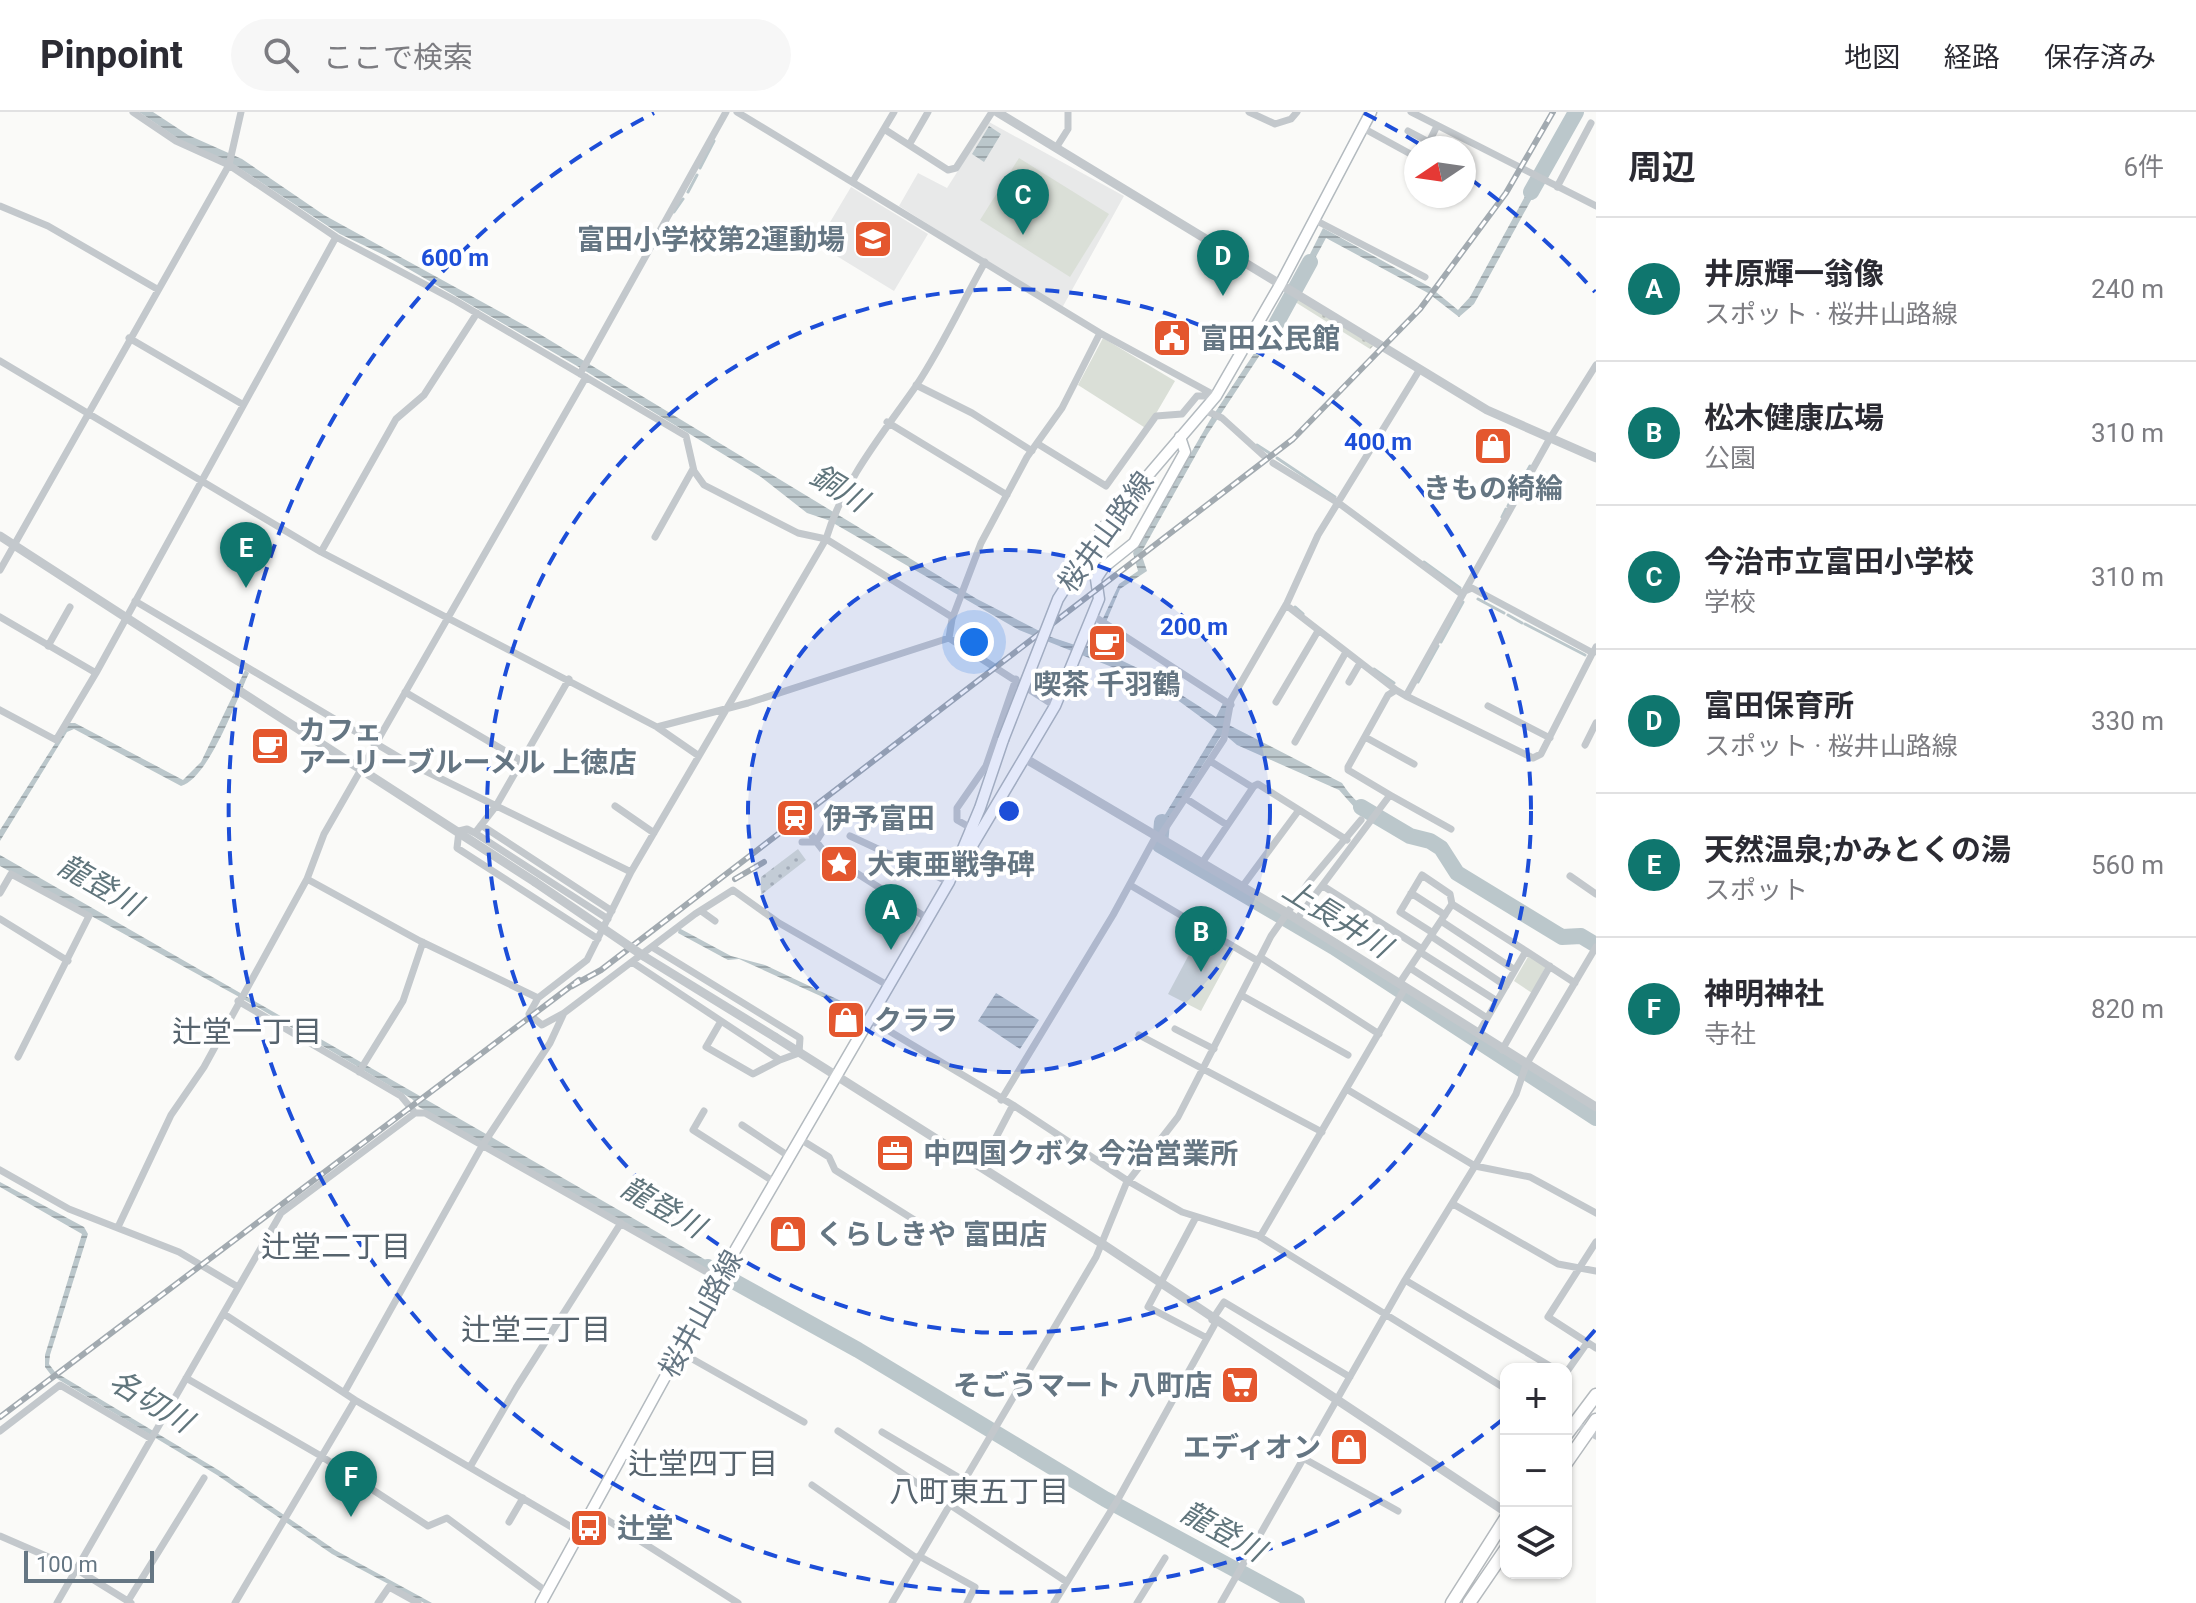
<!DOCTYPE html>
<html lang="ja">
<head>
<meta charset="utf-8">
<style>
  :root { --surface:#fff; --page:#f7f7f7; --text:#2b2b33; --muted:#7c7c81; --line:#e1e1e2; --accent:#0f766e }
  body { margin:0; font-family:Roboto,"Noto Sans JP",sans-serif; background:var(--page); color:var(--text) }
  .controls { position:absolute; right:24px; bottom:24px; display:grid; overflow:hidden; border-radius:16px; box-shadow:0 2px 6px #0004 }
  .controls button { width:72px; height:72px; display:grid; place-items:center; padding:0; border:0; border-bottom:2px solid var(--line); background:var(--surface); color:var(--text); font:40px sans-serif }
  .compass { position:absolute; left:1404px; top:24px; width:72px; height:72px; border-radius:50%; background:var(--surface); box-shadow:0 2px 6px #0004; rotate:257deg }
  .scale { position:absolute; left:24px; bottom:20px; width:130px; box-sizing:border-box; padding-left:8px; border:4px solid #657683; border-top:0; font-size:22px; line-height:28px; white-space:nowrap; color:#657683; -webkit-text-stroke:6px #fff; paint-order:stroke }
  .you { position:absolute; left:974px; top:530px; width:28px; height:28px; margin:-20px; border:6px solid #fff; border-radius:50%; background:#1a73e8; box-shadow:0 0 0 12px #1a73e833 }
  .badge { display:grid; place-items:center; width:52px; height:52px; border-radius:50%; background:var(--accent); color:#fff; font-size:26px; font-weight:700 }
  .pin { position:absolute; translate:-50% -66px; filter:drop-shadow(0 2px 4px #0008) }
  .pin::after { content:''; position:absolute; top:42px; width:28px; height:24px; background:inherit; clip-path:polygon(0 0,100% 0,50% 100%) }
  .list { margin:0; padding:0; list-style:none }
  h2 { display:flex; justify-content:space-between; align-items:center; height:104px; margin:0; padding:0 32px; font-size:34px }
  h2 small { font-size:26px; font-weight:400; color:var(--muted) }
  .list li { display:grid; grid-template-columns:52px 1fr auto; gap:24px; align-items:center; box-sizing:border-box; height:144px; padding:0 32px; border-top:2px solid var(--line) }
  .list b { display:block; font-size:30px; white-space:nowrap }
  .list p { margin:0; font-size:26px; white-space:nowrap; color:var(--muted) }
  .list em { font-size:26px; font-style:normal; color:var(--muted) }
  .icon { flex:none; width:44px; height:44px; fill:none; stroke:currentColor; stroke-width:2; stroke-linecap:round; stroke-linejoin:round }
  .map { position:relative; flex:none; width:1596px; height:1491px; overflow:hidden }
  header { display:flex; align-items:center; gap:48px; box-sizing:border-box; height:112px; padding:0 40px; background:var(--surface); border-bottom:2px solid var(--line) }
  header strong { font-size:38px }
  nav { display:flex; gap:44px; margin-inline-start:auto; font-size:28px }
  .search { width:560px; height:72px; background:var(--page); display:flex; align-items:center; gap:20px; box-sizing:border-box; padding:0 28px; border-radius:44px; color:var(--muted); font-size:30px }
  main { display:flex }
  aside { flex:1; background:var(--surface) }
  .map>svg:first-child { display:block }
  .built { fill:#e8e9e9 }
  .grass { fill:url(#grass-dots) }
  .park { fill:#dadfd7 }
  .water { fill:url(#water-rules) }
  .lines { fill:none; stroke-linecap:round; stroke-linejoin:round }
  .stream { stroke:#bbc7cb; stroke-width:3 }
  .river { stroke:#bbc7cb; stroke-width:16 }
  .secondary-casing { stroke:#b3babf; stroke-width:13 }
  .trunk-casing { stroke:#b4b9bd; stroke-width:15 }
  .minor { stroke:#c3c8cc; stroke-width:7 }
  .tertiary { stroke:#c3c8cc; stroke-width:9 }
  .secondary { stroke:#fff; stroke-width:10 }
  .trunk { stroke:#fff; stroke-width:12 }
  .rail-casing { stroke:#a2aab0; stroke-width:6 }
  .rail { stroke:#fff; stroke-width:3; stroke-dasharray:9; stroke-linecap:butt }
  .secondary-bridge-casing { stroke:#b3babf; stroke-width:13; stroke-linecap:butt }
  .tertiary-bridge { stroke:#c3c8cc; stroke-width:9 }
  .secondary-bridge { stroke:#fff; stroke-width:10 }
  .ring { fill:none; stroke:#1d4ed8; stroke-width:4; stroke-dasharray:14 10 }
  .labels { text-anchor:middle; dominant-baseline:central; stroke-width:8; stroke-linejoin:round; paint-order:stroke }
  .poi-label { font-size:28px; font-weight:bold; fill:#657683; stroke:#fff; text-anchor:start }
  .street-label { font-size:28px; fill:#657683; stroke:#fff }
  .water-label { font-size:30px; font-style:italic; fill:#60757c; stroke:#fff }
  .neighbourhood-label { font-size:30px; fill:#57646e; stroke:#fff }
  .centre { fill:#1d4ed8; stroke:#fff; stroke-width:4 }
  .ring-label { font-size:24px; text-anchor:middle; font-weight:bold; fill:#1d4ed8; stroke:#fff; stroke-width:8; stroke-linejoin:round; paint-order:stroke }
</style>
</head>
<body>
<header>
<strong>Pinpoint</strong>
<div class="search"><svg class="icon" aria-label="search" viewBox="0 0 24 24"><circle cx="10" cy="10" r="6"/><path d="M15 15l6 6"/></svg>ここで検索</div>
<nav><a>地図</a><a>経路</a><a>保存済み</a></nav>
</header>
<main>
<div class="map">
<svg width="1596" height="1491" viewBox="0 0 1596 1491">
  <defs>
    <pattern id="grass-dots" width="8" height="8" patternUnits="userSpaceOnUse" patternTransform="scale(2)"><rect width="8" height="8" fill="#dadfd7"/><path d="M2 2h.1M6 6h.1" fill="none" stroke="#b4b9b4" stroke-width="1.8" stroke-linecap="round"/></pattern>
    <pattern id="water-rules" width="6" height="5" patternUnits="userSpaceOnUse" patternTransform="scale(2)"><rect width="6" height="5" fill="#bbc7cb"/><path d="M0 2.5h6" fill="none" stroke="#9ca6aa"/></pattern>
  </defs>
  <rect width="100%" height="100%" fill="#fafaf8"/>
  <path class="built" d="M989,10L1124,84L1062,196L899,94L918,61L947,76Z
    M851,75L928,122L894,179L817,132Z"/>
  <path class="grass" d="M1294,183L1375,232L1370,237L1292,188Z
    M798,737L806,748L761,783V765Z"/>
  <path class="park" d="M1019,46L1109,102L1070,165L980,108Z
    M1103,226L1175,269L1147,317L1078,273Z
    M1202,818L1234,838L1201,899L1168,882Z
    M1529,843L1546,854L1532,881L1514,869Z"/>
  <path class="water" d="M139,0H153L188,23L242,47L324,103L533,218L977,487L1051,525L1078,534H1090L1119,472L1138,459L1133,441L1210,308L1284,196L1289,199L1207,323L1141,441L1147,459L1120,477L1095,536L1144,559L1216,605L1223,591L1227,594L1225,611L1342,671C1351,685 1359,694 1375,697L1372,704L1355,696L1339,678L1237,633L1223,621L1161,719H1155L1217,617L1157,573L1019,518L828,408L807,401L761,365L577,254L386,144L340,122L236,54L180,28Z
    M989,14L1001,22L984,50L972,42Z
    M1535,66L1541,70L1474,192L1459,205L1428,181L1326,126L1303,169L1298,166L1323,116L1430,175L1458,198L1470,185Z
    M245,558L249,561C237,587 209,666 181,674L74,617L67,620L0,729V718L68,611H75L183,668L201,650Z
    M0,743L718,1155L714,1162L419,995L412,987L252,892L0,754Z
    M679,816L731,844L765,853L860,898L858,901L739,847L728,848L678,821Z
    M996,881L1039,908L1020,937L978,909Z
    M0,1070L84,1115L88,1122L50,1243L49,1252L55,1260L220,1359L335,1438L432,1491H424L332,1442L217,1363L51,1263L45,1255V1243L82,1122L0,1075Z"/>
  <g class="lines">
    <path class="stream" d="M700,56L714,29
      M688,80L697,63
      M674,100L683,87
      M1257,333L1271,342
      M1277,346L1335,385
      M1524,365L1530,354
      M1508,394L1521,370
      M1502,405L1506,397
      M1424,450L1460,476
      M1478,487L1504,501
      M1295,495L1303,502
      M1508,503L1522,511
      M1525,512L1585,543
      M1441,530L1463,490
      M1374,557L1394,571
      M1418,570L1438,534"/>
    <path class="river" d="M1531,80L1576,0
      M1275,214L1310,150
      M1361,695L1410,724L1430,729L1441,736L1457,761L1562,825L1581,824L1596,833
      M1162,710L1160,733L1334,835L1596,1006
      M708,1155L858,1238L1105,1387L1297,1491"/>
    <defs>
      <path id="secondary" d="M1104,415L1216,284L1280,173L1371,0
        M961,744L972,734L1055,594L1099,487L1096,467L1104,455L1134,431L1185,340L1180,325
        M541,1491L726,1154L949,770L980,696L1003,628"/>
      <path id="trunk" d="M1566,1323L1596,1283
        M1566,1351L1596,1308
        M1452,1491L1506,1406
        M1469,1491L1506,1437"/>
    </defs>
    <use href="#secondary" class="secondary-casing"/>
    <use href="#trunk" class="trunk-casing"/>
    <path class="minor" d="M133,0L176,29L229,53L336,125L456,189L686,324L694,359L704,373L798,421L826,427L952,505
      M737,0L1100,221L1216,284
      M1249,0L1275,12L1291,7L1297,0
      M1411,0L1596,94
      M1363,16L1416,45
      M884,17L948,58L956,56L992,0
      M1408,19L1429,30L1437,14
      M909,33L928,0
      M1056,36L1068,17V0
      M853,69L894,0
      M1557,75L1591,11
      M0,94L48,114L157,177
      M1315,108L1425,165
      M129,226L242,292
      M0,249L321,440L657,615L748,591L949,526L1055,594
      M580,262L726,0
      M916,273L972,301L1032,339
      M1204,298L1222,306L1264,344
      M887,310L1007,383
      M1038,332L1106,374L1156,304L1182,302L1197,284H1208
      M1273,351L1340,392L1460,481L1472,476L1593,541L1596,535
      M655,425L693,357
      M321,440L396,307L424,283L477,201
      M0,458L229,53L241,0
      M135,489L407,650L631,760
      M1286,493L1396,578
      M1092,503L1231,593
      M0,505L96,561
      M949,526L952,507L981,431L1027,345L1062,296L1100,221
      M48,534L70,495
      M1349,570L1360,551
      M405,580L522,649
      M1406,584L1533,646L1541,642L1593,540
      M1276,590L1318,519
      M1488,594L1550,626
      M0,598L56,628L96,561L336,125
      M657,615L699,644
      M1365,625L1414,652
      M1295,630L1346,540
      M1585,633L1596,611
      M1210,649L1252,675L1258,672L1347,728
      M1390,683L1451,717
      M1185,686L1227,713
      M615,694L654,721
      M481,713L612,799
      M971,716L957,708V696L986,654L1016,567
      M475,721L496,694L569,567
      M812,724L825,741L927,806
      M850,724L949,770
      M1159,726L1224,627L1231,588L1287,491L1318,423L1420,257
      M802,730H816L829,709
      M1202,751L1254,674
      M1570,764L1596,782
      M307,767L420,829L538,886
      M1130,773L1258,849
      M1323,774L1422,837
      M1242,775L1299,698
      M0,781L11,762L89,804L18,945
      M1411,781L1445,803
      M701,799L715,809
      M0,807L68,849
      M1297,807L1390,683L1348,658V655L1388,583L1396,578L1406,584L1549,328L1596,253
      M1441,809L1515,858
      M1433,821L1400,800L1422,763L1450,782L1452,792
      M1431,824L1506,874
      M598,827L457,736L459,719L467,717L475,721L608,807
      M1526,839L1575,871
      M1420,840L1497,889
      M1260,845L1379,922
      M632,850L780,948L799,941L800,926L652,835
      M1410,856L1487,906
      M1399,872L1452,792L1526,839L1478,922
      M889,874L779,811L733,778L695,802L564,901L542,913L529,902L538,886L587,848L631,760L826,427C844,368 881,324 916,274C942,235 962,191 985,150
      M1241,883L1348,943
      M238,889L401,984L415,1001
      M869,907L1013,993L1128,1069L1182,1100L1259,1124L1506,1277
      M721,909L706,935L753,962L780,948
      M1175,917L1214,937
      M1139,923L1322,1020
      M1502,938L1550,854
      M359,960L403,889L423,830
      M1348,978L1475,1054L1530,1065L1596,1101
      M1001,988L1113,803L1156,724
      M704,999L693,1018L776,1071
      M742,1013L790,1045
      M800,1027L829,1045L835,1058L916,1109
      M981,1054L1013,993
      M0,1058L69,1097L179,1140L238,1175
      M1453,1092L1558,1152L1596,1159
      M1196,1105L1148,1195L1207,1226
      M118,1115L171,1003L204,955L307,767L324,722L586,265
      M1260,1125L1405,876
      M1596,1130L1548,1205L1596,1236
      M1405,1168L1555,1257
      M224,1202L355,1288L580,1420
      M1212,1208L1224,1190L1350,1265
      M680,1240L804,1310
      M1566,1261L1587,1231
      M186,1266L321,1344L428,1414L447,1406L547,1480
      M344,1281L482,1034L550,931L563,903
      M1566,1306L1596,1324
      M0,1319L60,1273L150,1326
      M838,1319L1067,1470
      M882,1320L963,1368
      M1303,1346L1398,1399
      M470,1355L516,1276L621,1111
      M812,1373L918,1447
      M593,1399L738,1491
      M509,1410L523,1386
      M0,1424L76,1457L131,1491
      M919,1444L975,1475L967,1491
      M128,1489L204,1366
      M57,1491L281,1101L415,1001H425L719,1167
      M235,1491L355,1288
      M378,1491L389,1475L418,1491
      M892,1491L1096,1145L1126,1072L1178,1005L1271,824L1309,770L1361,708
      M1054,1491L1117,1389L1216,1210
      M1137,1491L1165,1446
      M1221,1491L1405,1168L1475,1054L1516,982L1526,953L1596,835"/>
    <path class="tertiary" d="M997,0L1487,298L1596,346
      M0,424L535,770
      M1026,647L1292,804L1596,995
      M775,925L1101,1131L1506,1400"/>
    <use href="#secondary" class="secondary"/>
    <use href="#trunk" class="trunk"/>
    <defs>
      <path id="rail" d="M735,767L764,750
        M572,874L601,858L1293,327L1420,197L1506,81L1553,0
        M0,1305L579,868"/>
    </defs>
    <use href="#rail" class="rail-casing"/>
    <use href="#rail" class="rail"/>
    <defs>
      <path id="secondary-bridge" d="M1003,628L1058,487L1104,415"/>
    </defs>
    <use href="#secondary-bridge" class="secondary-bridge-casing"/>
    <path class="tertiary-bridge" d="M535,770L645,845L775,925"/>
    <use href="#secondary-bridge" class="secondary-bridge"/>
  </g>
  <circle cx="1009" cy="699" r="261" fill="#1d4ed8" fill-opacity=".12"/>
  <g class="ring">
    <circle cx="1009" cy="699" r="261"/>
    <circle cx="1009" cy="699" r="522"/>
    <path d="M1595 1218A783 783 0 0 1 1563 1253M1502 1308A783 783 0 1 1 654 1M1364 1A783 783 0 0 1 1424 35M1469 66A783 783 0 0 1 1595 180"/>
  </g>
  <defs>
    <symbol id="school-square" viewBox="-11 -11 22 22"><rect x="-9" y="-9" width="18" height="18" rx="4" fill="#e4572e" stroke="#fff"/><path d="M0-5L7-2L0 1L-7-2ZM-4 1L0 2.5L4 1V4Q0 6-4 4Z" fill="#fff"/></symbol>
    <symbol id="civic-square" viewBox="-11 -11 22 22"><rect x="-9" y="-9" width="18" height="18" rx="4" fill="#e4572e" stroke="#fff"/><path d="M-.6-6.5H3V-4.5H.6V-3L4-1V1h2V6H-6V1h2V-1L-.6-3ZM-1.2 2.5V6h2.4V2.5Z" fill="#fff"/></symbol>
    <symbol id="shop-square" viewBox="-11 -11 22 22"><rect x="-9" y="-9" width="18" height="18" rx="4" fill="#e4572e" stroke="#fff"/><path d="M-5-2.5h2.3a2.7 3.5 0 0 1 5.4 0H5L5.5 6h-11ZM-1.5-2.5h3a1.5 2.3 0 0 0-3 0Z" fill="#fff"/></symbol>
    <symbol id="cafe-square" viewBox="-11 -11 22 22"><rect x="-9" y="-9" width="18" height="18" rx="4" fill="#e4572e" stroke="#fff"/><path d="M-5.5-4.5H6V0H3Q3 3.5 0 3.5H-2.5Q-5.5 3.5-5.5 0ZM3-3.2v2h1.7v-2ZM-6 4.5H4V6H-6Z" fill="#fff"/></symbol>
    <symbol id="station-square" viewBox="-11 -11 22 22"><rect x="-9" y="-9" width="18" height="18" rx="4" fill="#e4572e" stroke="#fff"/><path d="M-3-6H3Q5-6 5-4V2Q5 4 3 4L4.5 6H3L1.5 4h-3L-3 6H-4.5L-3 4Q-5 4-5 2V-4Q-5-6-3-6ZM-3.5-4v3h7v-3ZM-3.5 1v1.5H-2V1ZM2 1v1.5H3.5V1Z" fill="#fff"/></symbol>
    <symbol id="sight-square" viewBox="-11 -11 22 22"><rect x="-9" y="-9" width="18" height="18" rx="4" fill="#e4572e" stroke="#fff"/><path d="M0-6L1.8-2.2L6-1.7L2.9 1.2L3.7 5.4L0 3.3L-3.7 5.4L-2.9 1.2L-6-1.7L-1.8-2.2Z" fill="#fff"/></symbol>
    <symbol id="office-square" viewBox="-11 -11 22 22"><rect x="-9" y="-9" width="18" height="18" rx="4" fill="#e4572e" stroke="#fff"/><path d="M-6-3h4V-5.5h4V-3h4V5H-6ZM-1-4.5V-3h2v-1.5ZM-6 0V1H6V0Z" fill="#fff"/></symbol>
    <symbol id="supermarket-square" viewBox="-11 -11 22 22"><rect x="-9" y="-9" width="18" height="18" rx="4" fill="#e4572e" stroke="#fff"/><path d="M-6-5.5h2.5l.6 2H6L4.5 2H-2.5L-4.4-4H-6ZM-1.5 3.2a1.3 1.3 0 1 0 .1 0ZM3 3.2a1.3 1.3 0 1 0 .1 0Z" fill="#fff"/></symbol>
    <symbol id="bus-square" viewBox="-11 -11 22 22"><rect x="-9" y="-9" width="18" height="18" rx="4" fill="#e4572e" stroke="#fff"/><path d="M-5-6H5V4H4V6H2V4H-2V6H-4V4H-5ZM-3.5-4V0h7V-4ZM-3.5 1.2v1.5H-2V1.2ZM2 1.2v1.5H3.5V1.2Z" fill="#fff"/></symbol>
  </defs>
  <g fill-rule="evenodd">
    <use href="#school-square" x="851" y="105" width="44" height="44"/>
    <use href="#civic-square" x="1150" y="204" width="44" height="44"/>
    <use href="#shop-square" x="1471" y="312" width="44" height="44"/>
    <use href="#cafe-square" x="1085" y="509" width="44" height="44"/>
    <use href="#cafe-square" x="248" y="612" width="44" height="44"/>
    <use href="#station-square" x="773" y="684" width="44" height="44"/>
    <use href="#sight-square" x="817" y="730" width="44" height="44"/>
    <use href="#shop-square" x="824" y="886" width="44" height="44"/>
    <use href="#office-square" x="873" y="1019" width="44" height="44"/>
    <use href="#shop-square" x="766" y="1100" width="44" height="44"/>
    <use href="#supermarket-square" x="1218" y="1251" width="44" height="44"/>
    <use href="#shop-square" x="1327" y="1313" width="44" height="44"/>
    <use href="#bus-square" x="567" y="1394" width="44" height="44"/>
  </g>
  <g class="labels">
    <g class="poi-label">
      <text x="845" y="127" text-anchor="end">富田小学校第2運動場</text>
      <text x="1200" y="226">富田公民館</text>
      <text x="1493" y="376" text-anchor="middle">きもの綺綸</text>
      <text x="1107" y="572" text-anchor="middle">喫茶 千羽鶴</text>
      <text x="298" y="618">カフェ<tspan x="298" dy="32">アーリーブルーメル 上徳店</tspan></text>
      <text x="823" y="706">伊予富田</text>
      <text x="867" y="752">大東亜戦争碑</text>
      <text x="874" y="908">クララ</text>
      <text x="923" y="1041">中四国クボタ 今治営業所</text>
      <text x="816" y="1122">くらしきや 富田店</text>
      <text x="1212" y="1273" text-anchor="end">そごうマート 八町店</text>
      <text x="1321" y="1335" text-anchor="end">エディオン</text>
      <text x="617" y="1416">辻堂</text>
    </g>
    <g class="street-label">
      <text transform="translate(1106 420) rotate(-54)">桜井山路線</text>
      <text transform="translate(701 1202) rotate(-61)">桜井山路線</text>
    </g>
    <g class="water-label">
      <text transform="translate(839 376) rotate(31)">銅川</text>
      <text transform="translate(100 773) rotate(30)">龍登川</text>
      <text transform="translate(1337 806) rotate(32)">上長井川</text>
      <text transform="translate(663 1095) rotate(30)">龍登川</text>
      <text transform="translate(151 1289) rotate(31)">名切川</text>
      <text transform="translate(1223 1419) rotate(29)">龍登川</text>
    </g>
    <g class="neighbourhood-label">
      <text x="247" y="919">辻堂一丁目</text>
      <text x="336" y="1134">辻堂二丁目</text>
      <text x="536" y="1217">辻堂三丁目</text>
      <text x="703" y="1351">辻堂四丁目</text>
      <text x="979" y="1379">八町東五丁目</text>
    </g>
  </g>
  <circle cx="1009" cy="699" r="12" class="centre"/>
  <g class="ring-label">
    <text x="455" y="154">600 m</text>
    <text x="1378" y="338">400 m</text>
    <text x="1194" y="523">200 m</text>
  </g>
</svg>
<div class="controls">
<button>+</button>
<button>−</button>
<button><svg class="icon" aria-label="layers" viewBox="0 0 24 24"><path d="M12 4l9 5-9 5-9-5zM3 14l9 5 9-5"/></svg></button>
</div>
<svg class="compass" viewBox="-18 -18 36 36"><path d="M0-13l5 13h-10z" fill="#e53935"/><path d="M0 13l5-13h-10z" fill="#7c7c81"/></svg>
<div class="scale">100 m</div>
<div class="you"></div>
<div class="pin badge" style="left:891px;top:838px">A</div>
<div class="pin badge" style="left:1201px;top:860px">B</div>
<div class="pin badge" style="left:1023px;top:123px">C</div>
<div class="pin badge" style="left:1223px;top:184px">D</div>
<div class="pin badge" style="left:246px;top:476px">E</div>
<div class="pin badge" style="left:351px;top:1405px">F</div>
</div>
<aside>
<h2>周辺<small>6件</small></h2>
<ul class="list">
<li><span class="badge">A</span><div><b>井原輝一翁像</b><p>スポット · 桜井山路線</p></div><em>240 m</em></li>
<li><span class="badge">B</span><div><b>松木健康広場</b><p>公園</p></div><em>310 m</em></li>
<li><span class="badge">C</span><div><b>今治市立富田小学校</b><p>学校</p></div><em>310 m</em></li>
<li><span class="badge">D</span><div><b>富田保育所</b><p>スポット · 桜井山路線</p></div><em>330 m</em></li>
<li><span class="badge">E</span><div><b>天然温泉;かみとくの湯</b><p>スポット</p></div><em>560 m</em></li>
<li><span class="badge">F</span><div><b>神明神社</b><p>寺社</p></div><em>820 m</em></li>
</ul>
</aside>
</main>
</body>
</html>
